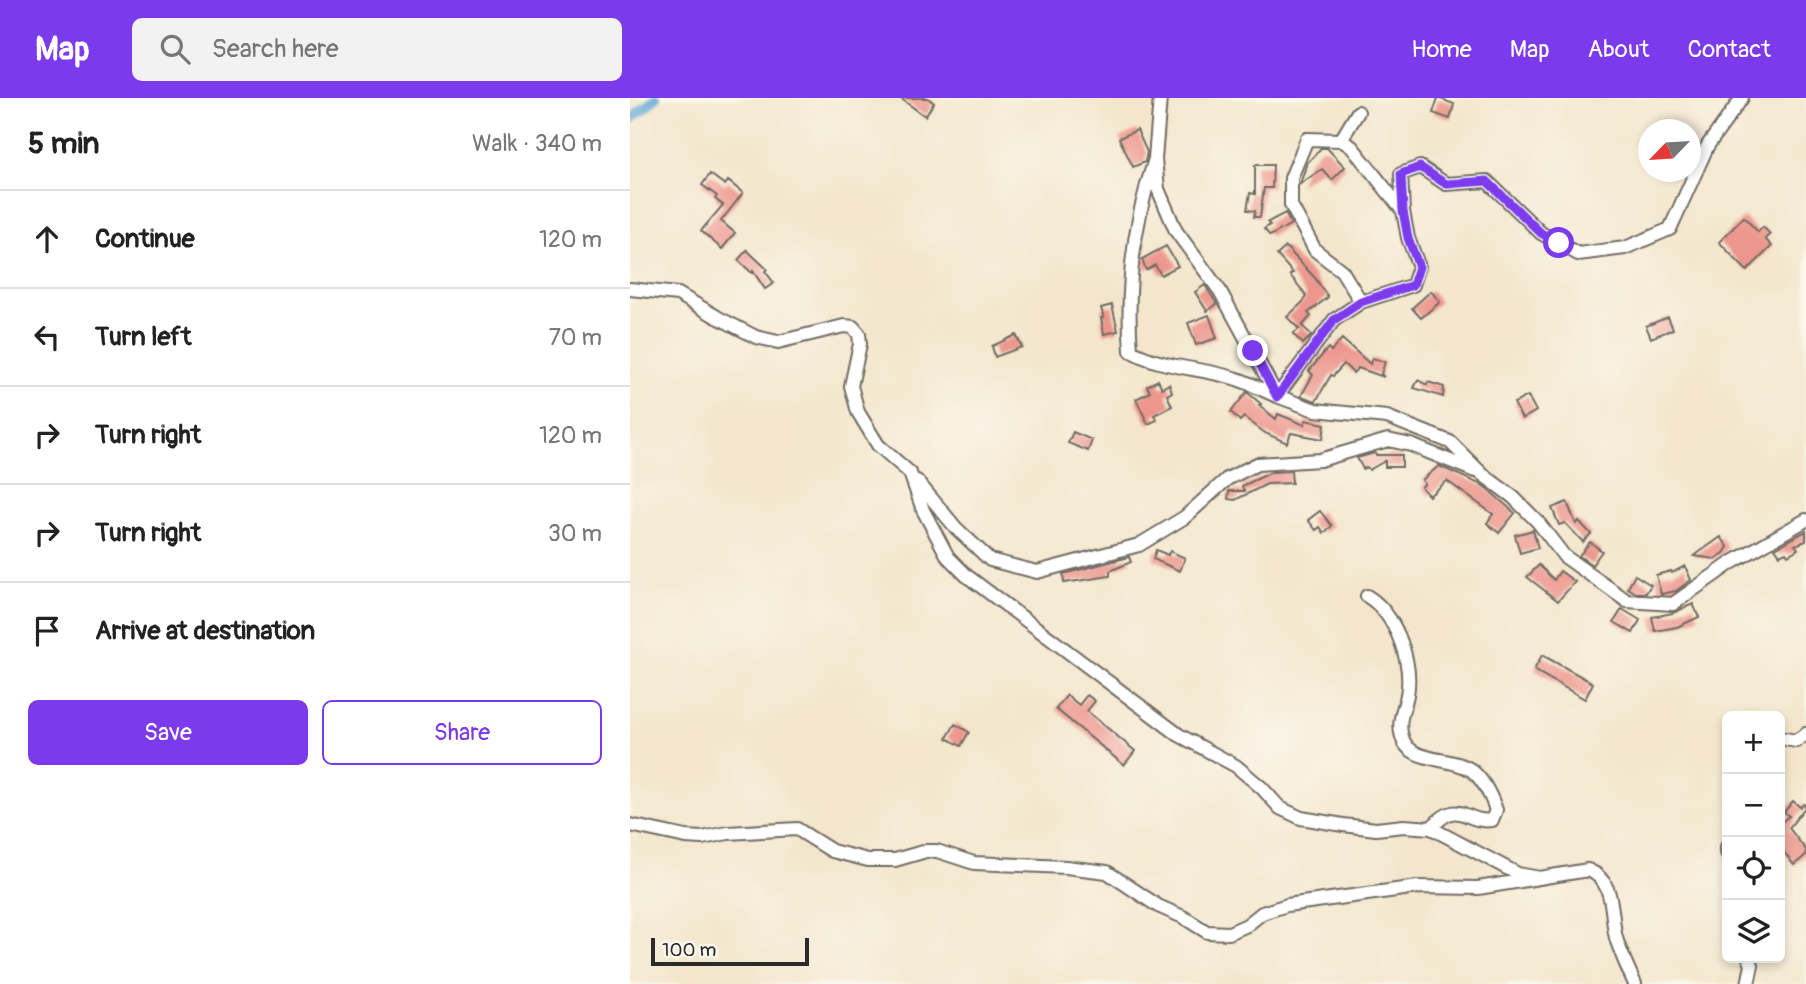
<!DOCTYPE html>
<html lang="en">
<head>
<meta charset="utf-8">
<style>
  :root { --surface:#fff; --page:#f2f2f2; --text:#222; --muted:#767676; --line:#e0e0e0; --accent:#7c3aed }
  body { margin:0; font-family:Pangolin,sans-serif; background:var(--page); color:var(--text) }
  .controls { position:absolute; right:21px; bottom:21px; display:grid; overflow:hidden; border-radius:10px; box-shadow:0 4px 10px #0003 }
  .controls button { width:63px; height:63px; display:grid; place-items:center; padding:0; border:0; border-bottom:2px solid var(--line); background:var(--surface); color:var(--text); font:35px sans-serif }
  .compass { position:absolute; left:1008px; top:21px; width:63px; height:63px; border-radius:50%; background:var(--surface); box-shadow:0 4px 10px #0003; rotate:245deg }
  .scale { position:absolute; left:21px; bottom:18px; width:158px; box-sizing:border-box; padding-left:7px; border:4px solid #2b2b2b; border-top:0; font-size:19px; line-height:24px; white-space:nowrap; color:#2b2b2b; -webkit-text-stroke:5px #fbf7ec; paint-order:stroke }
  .stop { position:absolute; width:21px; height:21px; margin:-16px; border:5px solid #7c3aed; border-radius:50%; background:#fff }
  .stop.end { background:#7c3aed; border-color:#fff; box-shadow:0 2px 7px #0008 }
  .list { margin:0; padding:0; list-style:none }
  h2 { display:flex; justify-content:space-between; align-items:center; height:91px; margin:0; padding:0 28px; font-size:30px }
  h2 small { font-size:23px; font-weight:400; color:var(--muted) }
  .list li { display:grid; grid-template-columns:46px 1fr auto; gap:21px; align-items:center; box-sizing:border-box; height:98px; padding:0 28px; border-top:2px solid var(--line) }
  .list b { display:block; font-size:26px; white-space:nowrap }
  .list em { font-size:23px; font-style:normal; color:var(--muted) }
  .actions { display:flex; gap:14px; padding:21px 28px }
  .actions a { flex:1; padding:16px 0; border:2px solid var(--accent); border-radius:10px; text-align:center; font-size:24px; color:var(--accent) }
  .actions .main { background:var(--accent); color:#fff }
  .icon { flex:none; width:38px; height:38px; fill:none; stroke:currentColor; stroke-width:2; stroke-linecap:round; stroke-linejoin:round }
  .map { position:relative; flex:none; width:1176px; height:886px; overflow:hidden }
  header { display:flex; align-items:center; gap:42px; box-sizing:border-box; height:98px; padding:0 35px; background:var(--accent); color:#fff }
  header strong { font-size:33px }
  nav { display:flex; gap:38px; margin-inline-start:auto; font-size:24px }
  .search { width:490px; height:63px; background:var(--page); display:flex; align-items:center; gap:18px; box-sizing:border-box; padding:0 24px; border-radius:10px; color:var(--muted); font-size:26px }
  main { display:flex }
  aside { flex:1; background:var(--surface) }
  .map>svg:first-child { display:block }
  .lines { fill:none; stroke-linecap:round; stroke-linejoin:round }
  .canal { stroke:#61a7d7; stroke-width:10 }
  .building { fill:#ed968d }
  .minor-casing { stroke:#716c63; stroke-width:16 }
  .minor { stroke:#fff; stroke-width:12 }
  .route { stroke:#7c3aed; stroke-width:9 }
</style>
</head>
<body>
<header>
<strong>Map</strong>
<div class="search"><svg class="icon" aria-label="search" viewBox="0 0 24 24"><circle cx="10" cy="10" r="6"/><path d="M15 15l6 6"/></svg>Search here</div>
<nav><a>Home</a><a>Map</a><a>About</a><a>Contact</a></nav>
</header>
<main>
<aside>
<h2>5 min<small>Walk · 340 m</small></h2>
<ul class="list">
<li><svg class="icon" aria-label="ahead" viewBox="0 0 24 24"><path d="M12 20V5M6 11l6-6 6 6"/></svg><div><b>Continue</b></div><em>120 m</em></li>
<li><svg class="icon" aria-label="left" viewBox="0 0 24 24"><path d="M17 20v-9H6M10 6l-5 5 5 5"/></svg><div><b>Turn left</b></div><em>70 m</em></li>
<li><svg class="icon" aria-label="right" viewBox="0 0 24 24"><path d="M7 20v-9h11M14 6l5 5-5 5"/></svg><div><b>Turn right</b></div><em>120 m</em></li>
<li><svg class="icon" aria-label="right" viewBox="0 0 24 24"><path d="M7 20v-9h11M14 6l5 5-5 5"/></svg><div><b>Turn right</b></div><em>30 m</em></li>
<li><svg class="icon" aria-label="arrive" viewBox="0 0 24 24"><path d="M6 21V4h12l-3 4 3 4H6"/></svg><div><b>Arrive at destination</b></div></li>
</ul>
<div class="actions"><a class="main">Save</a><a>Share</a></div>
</aside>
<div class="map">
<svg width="1176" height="886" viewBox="0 0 1176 886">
  <rect width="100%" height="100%" fill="#fbf7ec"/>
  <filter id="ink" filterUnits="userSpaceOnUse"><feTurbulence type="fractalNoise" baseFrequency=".0143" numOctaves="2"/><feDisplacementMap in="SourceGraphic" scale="14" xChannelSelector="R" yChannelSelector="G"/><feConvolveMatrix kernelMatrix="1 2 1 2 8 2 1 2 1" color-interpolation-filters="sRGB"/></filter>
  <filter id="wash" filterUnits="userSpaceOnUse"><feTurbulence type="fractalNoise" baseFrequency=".00686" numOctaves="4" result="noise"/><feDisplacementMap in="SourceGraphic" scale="28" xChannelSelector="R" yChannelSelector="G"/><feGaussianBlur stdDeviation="1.57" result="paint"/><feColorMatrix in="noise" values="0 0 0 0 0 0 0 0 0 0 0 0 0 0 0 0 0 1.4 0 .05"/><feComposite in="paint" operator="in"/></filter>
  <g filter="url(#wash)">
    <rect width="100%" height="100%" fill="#f3e6cc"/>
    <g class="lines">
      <path class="canal" d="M0,22L26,0"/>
    </g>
    <g id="blocks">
      <path class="building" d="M270,0H298L304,5L295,18Z
        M808,0L824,6L820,21L803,15Z
        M507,32L517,54L515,64L503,69L489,40Z
        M691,50H697L715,69L702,82L692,71L670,86L677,65Z
        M625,67H643L642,90H634L630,119H624L625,113L617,112L620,95L625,96Z
        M80,76L95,87L98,83L113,95L91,123L105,135L92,151L71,133L93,107L85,101L87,98L72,87Z
        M655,115L661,126L640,138L634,131L640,127L638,124Z
        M1114,119L1128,134L1133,129L1140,136L1135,141L1142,148L1117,173L1089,144Z
        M536,148L548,168L531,177L525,167L516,172L512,161Z
        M656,149L685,180L698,199L678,215L681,218L672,228L682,237L673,246L663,236L669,231L657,219L674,203L676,197L660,177L663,175L647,157Z
        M117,152L137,171L135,173L144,185L135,191L123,173L122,175L108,162Z
        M575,187L587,206L577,213L565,194Z
        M801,193L810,204L791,220L782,210Z
        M482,207L488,233L474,236L471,220H474L471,210Z
        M579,217L587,240L566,247L558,225Z
        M1038,219L1043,231L1021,240L1016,228Z
        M386,237L392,249L365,259L362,248Z
        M712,241L740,266L742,260L755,264L751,276L754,279L728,270L723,275L714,266L703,278L701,277L686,303L671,298L683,277L679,273L698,250L701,253Z
        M528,282L532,290L539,286L542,294L537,297L542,308L524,317L527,322L518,326L506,301L520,294L517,288Z
        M788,282L797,287L798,284L814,289L813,299L784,290Z
        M617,294L631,306L629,307L646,321L648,316L675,327V322L695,326L693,341L661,335L657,345L635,335L614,319L610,323L601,314Z
        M898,298L906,313L892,321L884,305Z
        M443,334L462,342L458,353L438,345Z
        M745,355L746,357H772V369H755V363L739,372L737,369L733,371L727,360Z
        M809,368L854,388L885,415L869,435L857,425L863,416L817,383L799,398L791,389L795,386L792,382Z
        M661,373L662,385L637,386L605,402L598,401L599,393H614L612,388L642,374Z
        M937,404L946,426L949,423L961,436L953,444L935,425L929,427L922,410Z
        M690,413L702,428L694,435L690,429L686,432L678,422Z
        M903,432L908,450L890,455L885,437Z
        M1176,433V443L1165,447L1168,451L1158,457L1156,454L1150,457L1145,450Z
        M1091,439L1098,449L1094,455L1085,461L1064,458Z
        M960,444L972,453L962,467L949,458Z
        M526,452L538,457L540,453L555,460L550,473L523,461Z
        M499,459L501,464L480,473V478L434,485L433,476Z
        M909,467L924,482L930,473L945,484L928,503L897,479Z
        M1055,468L1061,482L1046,493L1031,496L1026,477L1041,473L1042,475Z
        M1005,477L1021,487L1016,495H1006L998,490Z
        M1063,506L1069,519L1047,529L1025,533L1022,519L1043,515Z
        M992,511L1010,522L1003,535L984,524Z
        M912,557L963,585L955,601L904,572Z
        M437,597L449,607L457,597L465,603L457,613L505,653L494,667L426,611Z
        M325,626L339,634L331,648L317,640Z
        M1163,703L1170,709L1174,706L1176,708L1159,730L1176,752V757L1164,767L1150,749V725L1159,718L1154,714Z"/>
    </g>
  </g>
  <g filter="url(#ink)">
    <use href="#blocks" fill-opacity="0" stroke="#716c63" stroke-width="2"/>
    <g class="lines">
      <defs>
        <path id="minor" d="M530,0L525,61L528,91L546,133L590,193L647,298L685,312L757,319L820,344L852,376L883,399L908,424L934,458L997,503L1043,506L1101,465L1176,422
          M728,14L711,42L677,41L661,80V107L685,152L712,173L731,204
          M711,42L722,49L773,113
          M525,61C504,123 496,188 501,253C534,271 571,269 607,281C620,285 634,293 647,298L704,222L731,204L783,187L789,169L778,140L773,113L771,76L790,69L816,86L857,83L911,135L948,156L995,150L1040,131L1078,47L1112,0
          M0,191L48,196L87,219L126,239L148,244L214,228L223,229L229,236L230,246L221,288L228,314L248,347L280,375L293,412L318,459L337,478L549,637L606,668L632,690L650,710L671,720L713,727L746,731L774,728L801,730L888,776L910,780
          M287,383L326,430L360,462L407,474L509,447L555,419L597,381L627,366L690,362L758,342L781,347L845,373
          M737,498C766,516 783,564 777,597C774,612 767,623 772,639C779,666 822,658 841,672C853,681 861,698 866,712L862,722C834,726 830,698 801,730
          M1150,640L1166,643L1176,636
          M0,727L56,739L72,740L98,735L167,731L202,753L238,762H265L296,753H307L344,765L436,769L477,774L528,808L553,819L577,834L599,835L617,827L632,815L657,807L788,789L848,790L958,772C986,783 980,816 986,840C991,856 998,871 1005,886
          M1097,749V755
          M1118,886L1122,867L1119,860"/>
      </defs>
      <use href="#minor" class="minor-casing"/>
      <use href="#minor" class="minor"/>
    </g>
  </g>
  <g class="lines" filter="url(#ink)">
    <path class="route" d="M623,253L647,299L704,222L731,204L783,187L789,169L778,140L773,113L771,76L790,69L816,86L857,83L911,135L929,145"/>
  </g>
</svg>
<div class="controls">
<button>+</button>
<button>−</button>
<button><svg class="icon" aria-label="locate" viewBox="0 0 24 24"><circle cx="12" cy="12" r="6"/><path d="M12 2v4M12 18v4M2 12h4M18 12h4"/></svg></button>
<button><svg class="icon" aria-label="layers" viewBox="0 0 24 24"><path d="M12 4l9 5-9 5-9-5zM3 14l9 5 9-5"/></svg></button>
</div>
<svg class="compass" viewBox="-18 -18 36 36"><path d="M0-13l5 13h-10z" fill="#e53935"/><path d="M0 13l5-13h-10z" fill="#767676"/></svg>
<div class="scale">100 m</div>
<div class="stop" style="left:929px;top:145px"></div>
<div class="stop end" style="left:623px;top:253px"></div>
</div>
</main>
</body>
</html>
